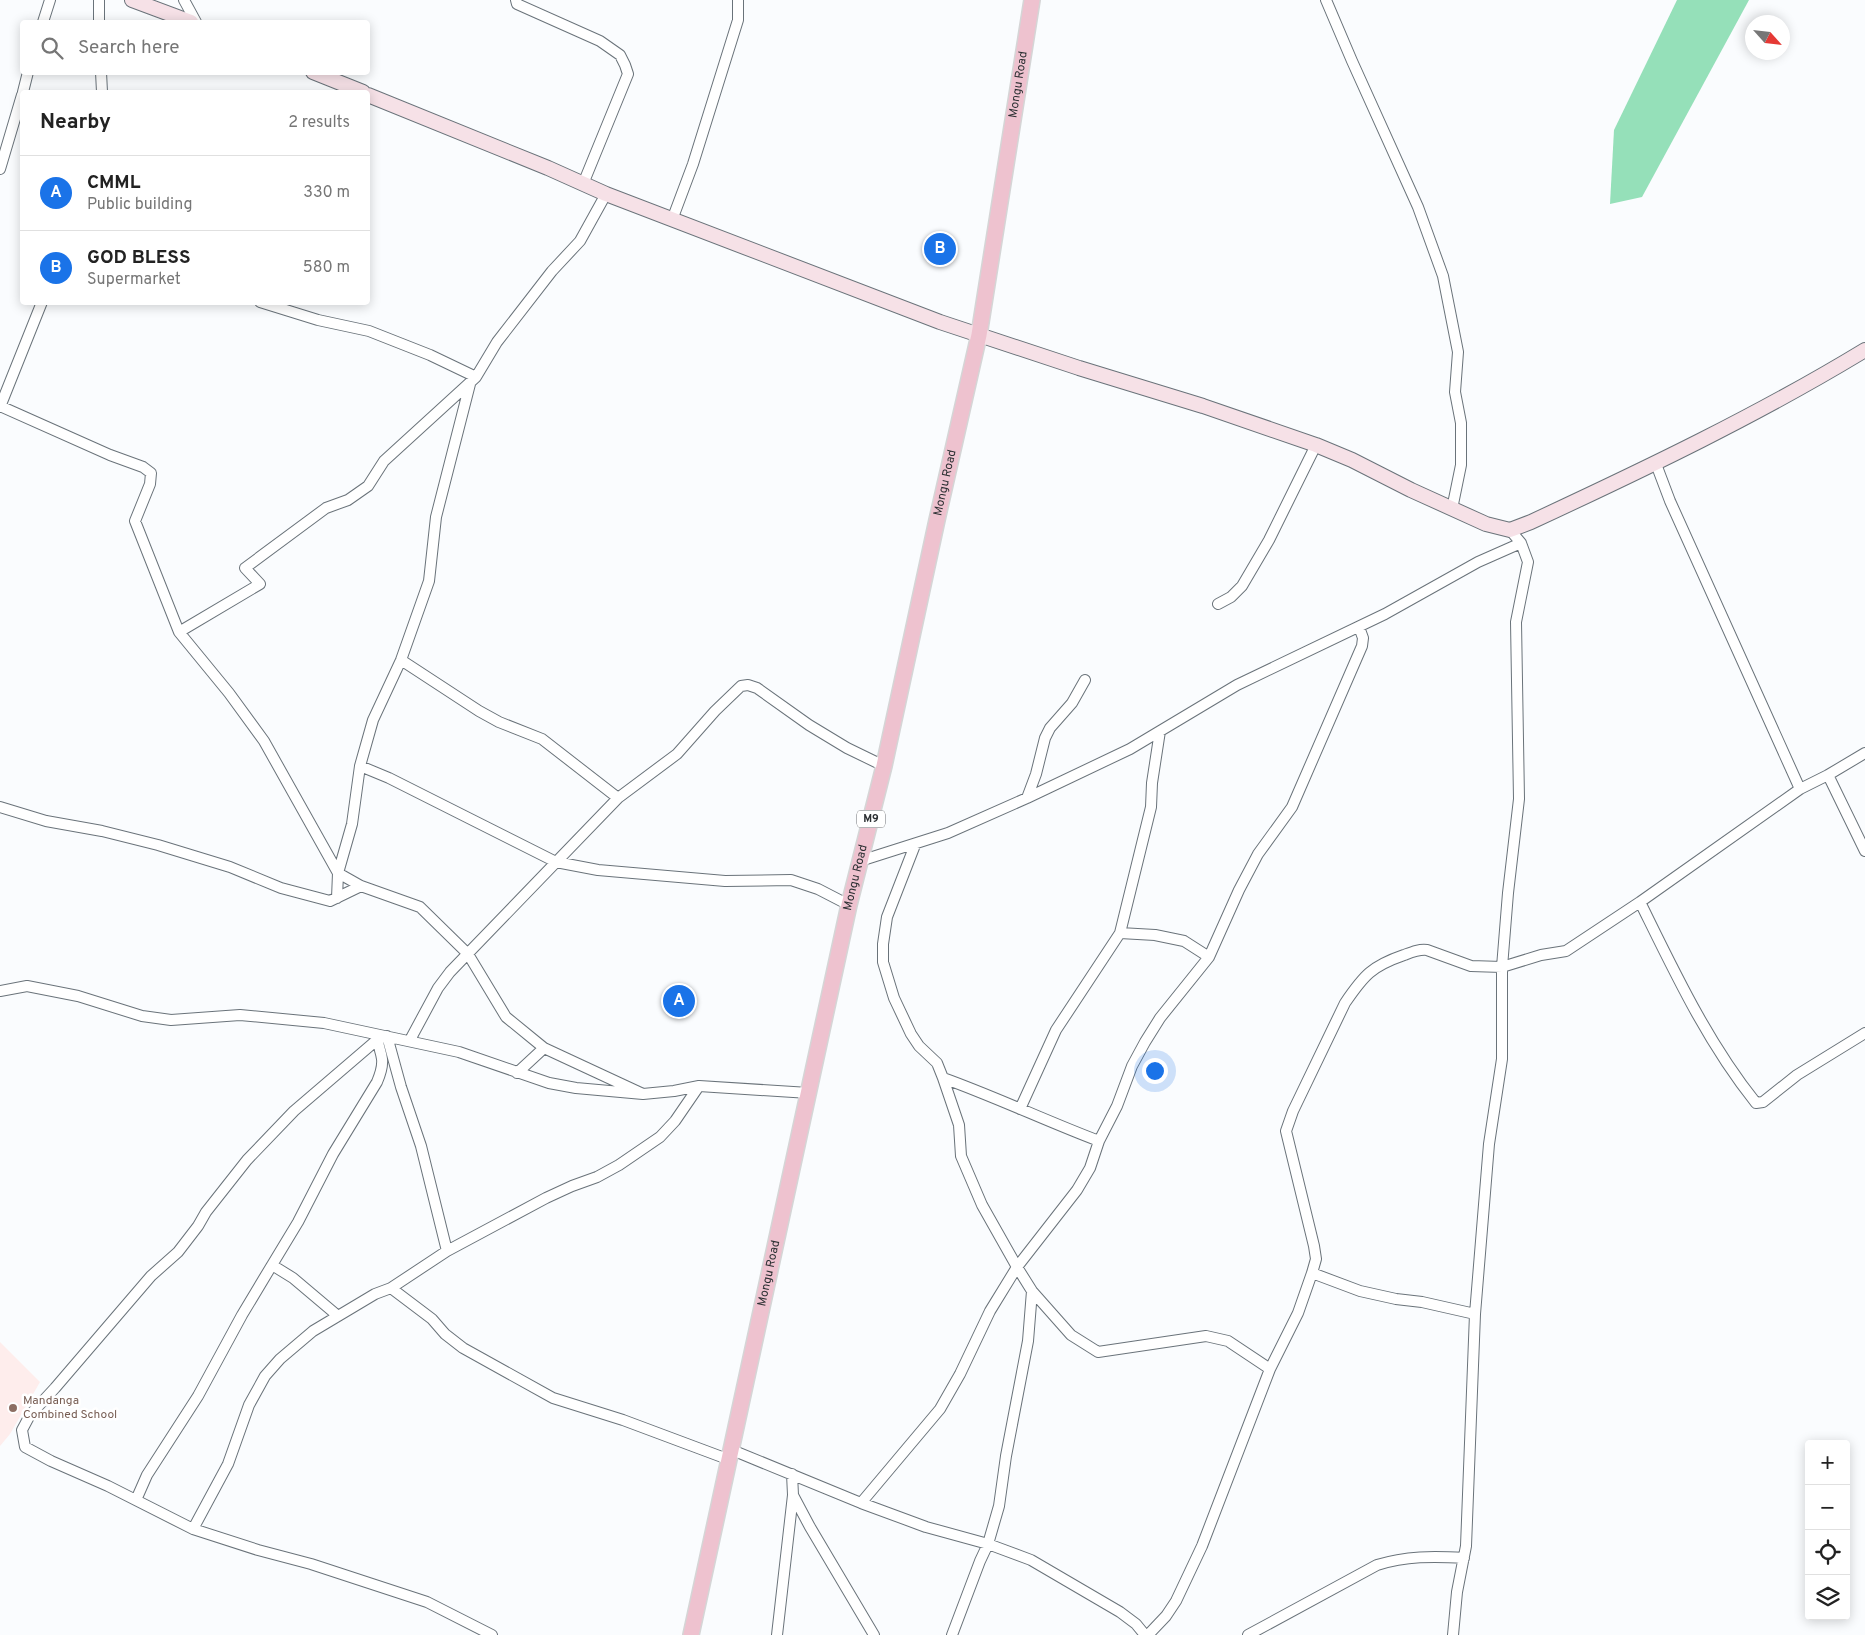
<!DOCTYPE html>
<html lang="en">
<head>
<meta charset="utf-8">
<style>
  :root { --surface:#fff; --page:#f6f6f6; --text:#222; --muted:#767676; --line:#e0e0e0; --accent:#1a73e8 }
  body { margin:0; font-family:Overpass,sans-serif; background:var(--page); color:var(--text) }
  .controls { position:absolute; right:15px; bottom:15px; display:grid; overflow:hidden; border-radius:5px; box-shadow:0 2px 12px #0003 }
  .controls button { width:45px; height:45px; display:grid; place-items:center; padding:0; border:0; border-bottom:1px solid var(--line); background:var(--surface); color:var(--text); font:25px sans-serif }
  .compass { position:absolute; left:1745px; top:15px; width:45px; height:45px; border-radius:50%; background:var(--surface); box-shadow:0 2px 12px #0003; rotate:117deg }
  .you { position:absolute; left:1154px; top:1070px; width:18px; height:18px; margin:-12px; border:4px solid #fff; border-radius:50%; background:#1a73e8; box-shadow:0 0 0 8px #1a73e833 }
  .badge { display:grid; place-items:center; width:32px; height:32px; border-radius:50%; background:var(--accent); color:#fff; font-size:16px; font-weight:700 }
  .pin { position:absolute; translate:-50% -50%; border:2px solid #fff; box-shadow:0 1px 5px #0006 }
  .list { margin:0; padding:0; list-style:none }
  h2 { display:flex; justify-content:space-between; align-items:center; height:65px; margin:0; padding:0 20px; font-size:21px }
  h2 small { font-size:16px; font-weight:400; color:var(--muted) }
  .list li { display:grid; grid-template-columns:32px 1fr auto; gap:15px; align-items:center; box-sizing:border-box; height:75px; padding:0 20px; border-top:1px solid var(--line) }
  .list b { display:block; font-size:19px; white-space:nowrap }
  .list p { margin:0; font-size:16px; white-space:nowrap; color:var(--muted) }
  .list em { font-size:16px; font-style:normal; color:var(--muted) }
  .icon { flex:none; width:28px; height:28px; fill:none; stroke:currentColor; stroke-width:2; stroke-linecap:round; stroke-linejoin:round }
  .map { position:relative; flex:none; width:1865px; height:1635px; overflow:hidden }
  .search { position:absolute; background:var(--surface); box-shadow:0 2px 12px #0003; left:20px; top:20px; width:350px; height:55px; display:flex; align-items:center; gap:12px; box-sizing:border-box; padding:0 18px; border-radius:5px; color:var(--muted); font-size:19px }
  .panel { position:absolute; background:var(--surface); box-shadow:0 2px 12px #0003; left:20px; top:90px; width:350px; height:215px; border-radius:5px }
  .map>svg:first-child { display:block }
  .education { fill:#feedec }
  .green { fill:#95e0b9 }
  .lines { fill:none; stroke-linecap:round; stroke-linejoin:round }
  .street-casing { stroke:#6a737a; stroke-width:12 }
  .secondary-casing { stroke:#6a737a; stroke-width:16 }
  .primary-casing { stroke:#d5d5d6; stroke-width:18 }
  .street { stroke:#fff; stroke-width:10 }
  .secondary { stroke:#f6e1e7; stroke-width:14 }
  .primary { stroke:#eec2cf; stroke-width:15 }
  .education-dot { fill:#8d6e63; stroke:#fff; stroke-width:2 }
  .labels { text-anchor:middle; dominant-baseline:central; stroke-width:5; stroke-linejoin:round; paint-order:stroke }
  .shield { fill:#fff; stroke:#6b6d70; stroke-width:1 }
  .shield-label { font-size:11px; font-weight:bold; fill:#2b2f32 }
  .street-label { font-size:12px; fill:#2b2f32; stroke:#fff }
  .education-label { font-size:12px; fill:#785e54; stroke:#fff; text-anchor:start }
</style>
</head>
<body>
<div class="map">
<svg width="1865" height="1635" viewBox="0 0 1865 1635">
  <rect width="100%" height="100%" fill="#fafcfe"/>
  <path class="education" d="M0,1342L40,1382L10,1434L0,1446Z"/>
  <path class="green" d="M1677,0H1749L1642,197L1610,204L1614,130Z"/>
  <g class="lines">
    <defs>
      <path id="street" d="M99,0V22
        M184,0L196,22
        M516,0L517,4L600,41L620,55L625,65L628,74L583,184
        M1326,0L1352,61L1418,207L1443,276L1458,352L1455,392L1461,423V465L1452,509
        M43,22L50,0
        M101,72L102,92
        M23,92L28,72
        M0,169L22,95
        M672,220L693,164L738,20V0
        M260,302L318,320L369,331L430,355L476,377
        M0,406L110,455L143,467L151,473L150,484L135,521L179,632L229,693L264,741L338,873L361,886L420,907L468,954L506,1017L544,1048L643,1094
        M0,407L42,302
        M1218,604L1231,597L1242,586L1269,540L1316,445
        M179,632L260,584L245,568L326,508L348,500L368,486L384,461L476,377L497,342L552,271L580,241L606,194
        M401,660L479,711L499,722L542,739L618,798
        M360,766L389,778L556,862L598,870L725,881L791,880L818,889L849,905
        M1828,775L1865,753
        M1800,789L1828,775L1865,851
        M1027,798L1036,774L1045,738L1050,728L1072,703L1085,680
        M0,807L46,821L102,831L158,845L230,867L281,888L330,901L361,886
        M915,845L887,917L883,944V962L894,998L911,1034L919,1046L937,1063L943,1078C996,1097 1046,1121 1099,1141
        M860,861L948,833L1027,798L1130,749L1237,685L1385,614L1478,562L1521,543
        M337,898L338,873L352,824L360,766L373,720L401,660L429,581L436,517L470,384
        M1640,902C1674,971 1707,1042 1756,1103L1763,1102L1797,1075L1865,1033
        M1120,933L1155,935L1184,941L1209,957
        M0,991L27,986L78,996L142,1016L171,1020L240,1015L324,1023L459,1052L549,1083L576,1088L643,1094L674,1091L699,1086L809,1093
        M387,1036L401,1087L421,1146L447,1251
        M378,1039L294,1111L247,1160L206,1212L198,1226L178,1252L151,1276L55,1388L30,1415L22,1430L25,1447L51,1461L108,1486L193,1529L258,1550L311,1564L427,1602L492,1635
        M410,1040L438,988L450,972L618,798L677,754L715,711L741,686L748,685L757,688L809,725L847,748L884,766
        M517,1073L544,1048
        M943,1078L959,1125L961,1156L982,1205L1017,1267L1032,1291L1071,1335L1098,1352L1206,1336L1228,1341L1270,1369
        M1020,1109L1056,1030L1120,933L1151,807L1152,783L1160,731
        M391,1288L432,1319L445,1334L463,1348L553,1398L623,1420L730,1460
        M1475,1314L1422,1302L1396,1299L1360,1291L1312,1273L1316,1259L1314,1246L1286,1131L1293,1111L1345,1003C1364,975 1372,966 1404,955C1412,952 1419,949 1427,950L1471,966L1502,967L1541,955L1566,951L1640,902L1800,789L1670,501L1656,464
        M338,1316L293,1278L272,1265L298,1222L333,1154L377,1082C380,1075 383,1067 382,1059C381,1050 376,1043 379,1035
        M732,1450L861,1503L926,1527L988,1544L1031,1560L1120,1612L1136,1624L1145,1635
        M793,1495L810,1527L874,1635
        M136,1500L147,1475L198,1396L242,1315L272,1265
        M861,1503L940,1409L960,1374L990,1311L1017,1267L1077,1190L1090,1168L1099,1141L1117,1106L1132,1066L1145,1042L1160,1018L1209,957L1239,890L1258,854L1292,807L1362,646L1363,638L1359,627
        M193,1529L228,1464L249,1405L265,1376L280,1359L313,1331L375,1294L391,1288L447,1251L546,1198L572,1186L597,1177L619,1165L660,1137L675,1121L699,1086
        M777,1635L793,1495L792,1474
        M952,1635L980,1561L988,1544L999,1506L1006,1456L1028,1341L1032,1291
        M1148,1635L1166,1616L1176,1601L1202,1546L1270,1369L1298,1313L1312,1273
        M1248,1635L1377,1565C1406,1556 1433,1556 1464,1558
        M1453,1635L1457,1592L1466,1546L1475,1314L1489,1144L1502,1059V967L1508,893L1519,799L1516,622L1528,562L1521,543L1510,530"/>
      <path id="secondary" d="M132,0L191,22
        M313,72L363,92
        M368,95L548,168L606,194L940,322L1079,368L1203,406L1316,445L1352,460L1411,490L1486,524L1510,530L1531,522C1645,469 1758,415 1865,350"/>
      <g id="primary">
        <path id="s1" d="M691,1635L849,905L884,766L937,520L979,335L1032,0"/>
      </g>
    </defs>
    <use href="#street" class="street-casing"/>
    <use href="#secondary" class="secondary-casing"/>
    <use href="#primary" class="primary-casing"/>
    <use href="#street" class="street"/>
    <use href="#secondary" class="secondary"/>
    <use href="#primary" class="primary"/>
  </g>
  <circle class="education-dot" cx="13" cy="1408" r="5"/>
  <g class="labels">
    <rect class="shield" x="857" y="810.5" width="28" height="17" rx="4"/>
    <g class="shield-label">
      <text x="871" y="819">M9</text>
    </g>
    <g class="street-label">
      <text stroke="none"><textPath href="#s1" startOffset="1585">Mongu Road</textPath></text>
      <text stroke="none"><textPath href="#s1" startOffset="1180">Mongu Road</textPath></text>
      <text stroke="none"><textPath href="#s1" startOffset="775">Mongu Road</textPath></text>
      <text stroke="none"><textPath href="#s1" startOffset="370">Mongu Road</textPath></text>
    </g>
    <g class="education-label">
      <text x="23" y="1401">Mandanga<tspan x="23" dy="14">Combined School</tspan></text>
    </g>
  </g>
</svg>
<div class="controls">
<button>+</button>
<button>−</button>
<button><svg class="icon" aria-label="locate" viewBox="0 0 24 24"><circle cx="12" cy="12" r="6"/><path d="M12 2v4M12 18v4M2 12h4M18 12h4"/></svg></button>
<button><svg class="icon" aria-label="layers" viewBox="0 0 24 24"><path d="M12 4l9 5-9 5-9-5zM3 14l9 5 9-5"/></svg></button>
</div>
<svg class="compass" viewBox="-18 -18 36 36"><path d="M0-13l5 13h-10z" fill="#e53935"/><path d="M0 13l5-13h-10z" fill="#767676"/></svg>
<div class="you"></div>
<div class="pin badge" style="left:679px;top:1001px">A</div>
<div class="pin badge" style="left:940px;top:249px">B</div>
<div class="search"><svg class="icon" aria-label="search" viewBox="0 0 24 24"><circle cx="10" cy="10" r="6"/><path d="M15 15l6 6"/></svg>Search here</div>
<section class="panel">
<h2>Nearby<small>2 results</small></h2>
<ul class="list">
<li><span class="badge">A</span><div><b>CMML</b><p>Public building</p></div><em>330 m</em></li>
<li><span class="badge">B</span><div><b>GOD BLESS</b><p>Supermarket</p></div><em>580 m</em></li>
</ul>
</section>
</div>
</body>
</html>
